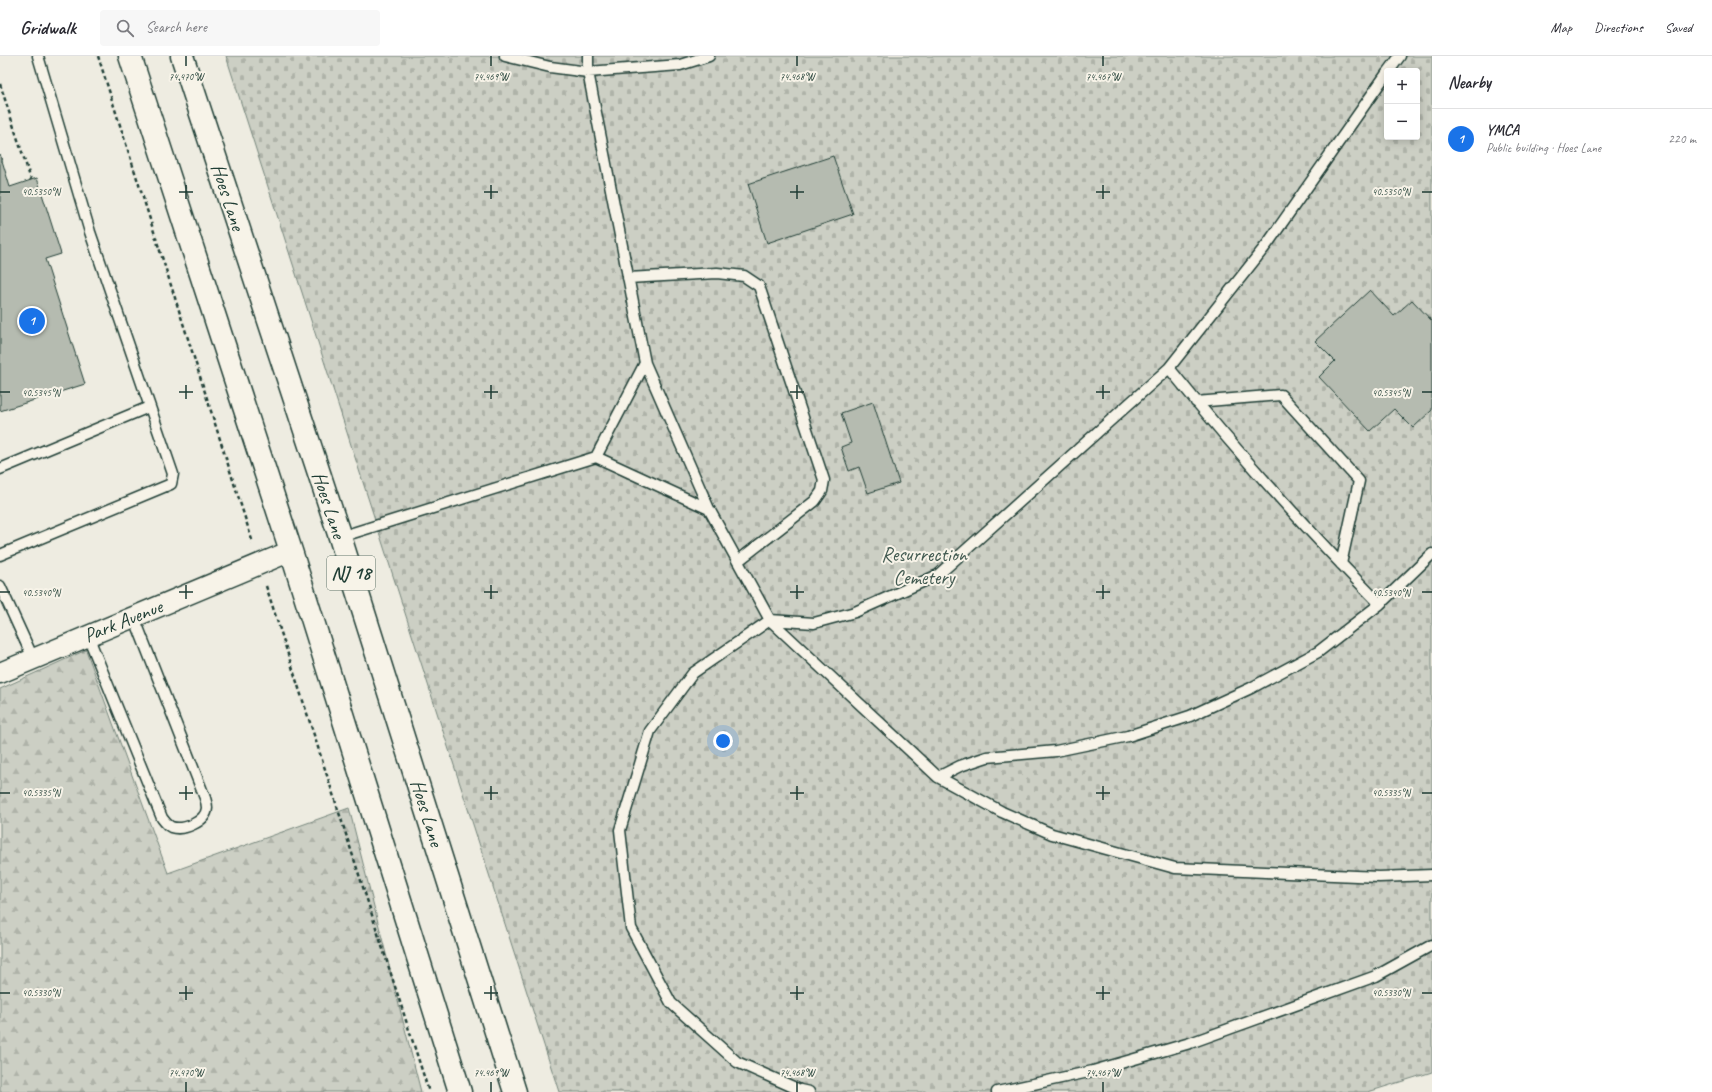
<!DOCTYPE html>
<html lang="en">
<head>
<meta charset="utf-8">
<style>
  :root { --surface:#fff; --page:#f7f7f7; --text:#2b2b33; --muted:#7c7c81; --line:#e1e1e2; --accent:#1a73e8 }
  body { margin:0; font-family:Caveat,sans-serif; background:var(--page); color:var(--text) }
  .controls { position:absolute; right:12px; top:12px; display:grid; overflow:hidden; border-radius:4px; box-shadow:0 2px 10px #0003 }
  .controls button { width:36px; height:36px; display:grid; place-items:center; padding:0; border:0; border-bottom:1px solid var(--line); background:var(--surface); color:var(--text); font:20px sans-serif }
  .you { position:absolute; left:723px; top:685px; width:14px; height:14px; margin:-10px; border:3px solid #fff; border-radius:50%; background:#1a73e8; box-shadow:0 0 0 6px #1a73e833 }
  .badge { display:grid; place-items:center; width:26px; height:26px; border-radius:50%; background:var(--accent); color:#fff; font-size:13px; font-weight:700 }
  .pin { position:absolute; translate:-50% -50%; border:2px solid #fff; box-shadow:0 1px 4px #0006 }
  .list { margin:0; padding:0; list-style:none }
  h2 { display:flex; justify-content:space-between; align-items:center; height:52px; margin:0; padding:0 16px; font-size:17px }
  h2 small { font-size:13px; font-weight:400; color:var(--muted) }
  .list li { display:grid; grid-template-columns:26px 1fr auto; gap:12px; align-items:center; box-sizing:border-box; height:60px; padding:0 16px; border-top:1px solid var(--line) }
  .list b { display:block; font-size:15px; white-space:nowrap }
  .list p { margin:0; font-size:13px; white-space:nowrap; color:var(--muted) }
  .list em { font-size:13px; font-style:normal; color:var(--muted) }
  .icon { flex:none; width:22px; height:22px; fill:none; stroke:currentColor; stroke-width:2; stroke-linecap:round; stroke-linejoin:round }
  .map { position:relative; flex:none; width:1432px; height:1036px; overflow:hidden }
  header { display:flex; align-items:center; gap:24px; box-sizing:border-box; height:56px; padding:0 20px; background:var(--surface); border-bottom:1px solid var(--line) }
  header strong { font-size:19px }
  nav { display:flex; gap:22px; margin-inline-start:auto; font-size:14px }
  .search { width:280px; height:36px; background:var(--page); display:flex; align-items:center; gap:10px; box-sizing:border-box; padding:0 14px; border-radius:4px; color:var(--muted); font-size:15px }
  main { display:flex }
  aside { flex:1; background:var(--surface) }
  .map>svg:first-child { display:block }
  .forest { fill:url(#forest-firs); stroke:#76867c }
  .cemetery { fill:url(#cemetery-stones); stroke:#76867c; fill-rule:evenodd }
  .building { fill:#b5bbb0; stroke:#1f3d34 }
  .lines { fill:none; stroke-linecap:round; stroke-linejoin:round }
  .lane-casing { stroke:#1f3d34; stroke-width:13 }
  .street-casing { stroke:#1f3d34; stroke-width:23 }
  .highway-casing { stroke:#1f3d34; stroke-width:25 }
  .path { stroke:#1f3d34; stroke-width:2.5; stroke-dasharray:4 3; stroke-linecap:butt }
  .lane { stroke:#f7f3e8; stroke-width:10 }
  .street { stroke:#f7f3e8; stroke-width:20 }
  .highway { stroke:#f7f3e8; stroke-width:22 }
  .ticks { fill:none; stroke:#1f3d34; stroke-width:1.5 }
  .labels { text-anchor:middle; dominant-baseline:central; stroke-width:4; stroke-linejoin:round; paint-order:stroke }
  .shield { fill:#f7f3e8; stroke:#60746a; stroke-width:1 }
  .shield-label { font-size:19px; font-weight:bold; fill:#1f3d34 }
  .street-label { font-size:20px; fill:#1f3d34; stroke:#f7f3e8 }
  .park-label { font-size:20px; fill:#425a51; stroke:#f7f3e8 }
  .ticks-label { font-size:10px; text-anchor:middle; fill:#1f3d34; stroke:#f7f3e8; stroke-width:4; stroke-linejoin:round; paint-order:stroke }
</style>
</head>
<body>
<header>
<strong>Gridwalk</strong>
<div class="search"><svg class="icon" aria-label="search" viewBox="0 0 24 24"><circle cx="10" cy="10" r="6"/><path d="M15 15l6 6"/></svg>Search here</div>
<nav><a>Map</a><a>Directions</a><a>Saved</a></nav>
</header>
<main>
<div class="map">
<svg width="1432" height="1036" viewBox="0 0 1432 1036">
  <defs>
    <pattern id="forest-firs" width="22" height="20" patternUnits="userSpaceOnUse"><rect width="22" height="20" fill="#cccfc4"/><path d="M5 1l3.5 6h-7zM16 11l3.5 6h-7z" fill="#afb3a9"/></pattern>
    <pattern id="cemetery-stones" width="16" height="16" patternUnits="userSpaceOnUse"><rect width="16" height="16" fill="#cccfc4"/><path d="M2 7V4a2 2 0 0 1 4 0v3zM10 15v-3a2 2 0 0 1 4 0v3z" fill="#afb3a9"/></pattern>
  </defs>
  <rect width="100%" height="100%" fill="#eeece1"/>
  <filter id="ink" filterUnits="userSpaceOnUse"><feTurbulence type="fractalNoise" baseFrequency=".025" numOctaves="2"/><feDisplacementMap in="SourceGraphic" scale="8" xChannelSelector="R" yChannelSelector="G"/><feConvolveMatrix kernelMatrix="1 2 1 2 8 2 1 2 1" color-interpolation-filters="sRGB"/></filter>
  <g filter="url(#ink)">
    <path class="forest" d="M86,594L168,817L349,752L421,1036H0V633Z"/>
    <path class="cemetery" d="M226,0H1432V1016L1368,1036H559ZM1387,15H1417V81H1387Z"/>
    <path class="building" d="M0,98L10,131L37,122L61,198L45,203L85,328L0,355Z
      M833,100L853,158L767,187L748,128Z
      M1370,234L1394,260L1412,244L1432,265V354L1413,372L1394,353L1370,375L1319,321L1335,305L1315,285Z
      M873,346L899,427L868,437L859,411L849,415L841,391L851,387L841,357Z"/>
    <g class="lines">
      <defs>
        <path id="lane" d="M505,0L550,11L588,16L680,9L709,0
          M588,0V16L645,307L709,453L770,564L938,721L1002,756L1052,778L1175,812L1379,821L1432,819
          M1389,15L1400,0
          M628,222L717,217L744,220L759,230L824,424L822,435L815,445L738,505
          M1196,346L1281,339L1359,425L1341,508
          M596,401L645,307
          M0,413L149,351
          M340,481L596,401L709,453
          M0,499L171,428L173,418L90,176L38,0
          M0,530L33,602
          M1380,548L1432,498
          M88,580L162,762C165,766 167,769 171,771C183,775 206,766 207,752C207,749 206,745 205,742L134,561
          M938,721L960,710L987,701L1056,695L1128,680L1190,660L1251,632L1318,596L1380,548C1306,473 1235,394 1169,312
          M809,1036L800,1034L737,1006L671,947L631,872L620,774L650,675L693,617L770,564L814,567L855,556L938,519L1169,312L1268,187L1387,17
          M997,1036L1093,1015L1190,987L1376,920L1432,889"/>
        <path id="street" d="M0,617L291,495"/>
        <path id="highway" d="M130,0L291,495L460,1036
          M182,0L340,481L515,1036"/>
      </defs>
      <use href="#lane" class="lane-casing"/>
      <use href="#street" class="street-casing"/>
      <use href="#highway" class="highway-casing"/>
      <path class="path" d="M98,0L253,487
        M0,28L31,124
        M266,530L429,1036"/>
      <use href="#lane" class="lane"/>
      <use href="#street" class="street"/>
      <use href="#highway" class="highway"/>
    </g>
  </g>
  <path class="ticks" d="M186,0V10M491,0V10M797,0V10M1103,0V10M186,129V143M491,129V143M797,129V143M1103,129V143M0,136H10M179,136H193M484,136H498M790,136H804M1096,136H1110M1422,136H1432M186,329V343M491,329V343M797,329V343M1103,329V343M0,336H10M179,336H193M484,336H498M790,336H804M1096,336H1110M1422,336H1432M186,529V543M491,529V543M797,529V543M1103,529V543M0,536H10M179,536H193M484,536H498M790,536H804M1096,536H1110M1422,536H1432M186,730V744M491,730V744M797,730V744M1103,730V744M0,737H10M179,737H193M484,737H498M790,737H804M1096,737H1110M1422,737H1432M186,930V944M491,930V944M797,930V944M1103,930V944M0,937H10M179,937H193M484,937H498M790,937H804M1096,937H1110M1422,937H1432M186,1026V1036M491,1026V1036M797,1026V1036M1103,1026V1036"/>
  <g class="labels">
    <rect class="shield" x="327" y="500" width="48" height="34" rx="3"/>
    <g class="shield-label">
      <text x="351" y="517">NJ 18</text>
    </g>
    <g class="street-label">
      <text transform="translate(228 141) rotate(72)">Hoes Lane</text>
      <text transform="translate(329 449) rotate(72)">Hoes Lane</text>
      <text transform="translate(123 565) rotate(-22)">Park Avenue</text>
      <text transform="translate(427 757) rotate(73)">Hoes Lane</text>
    </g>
    <g class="park-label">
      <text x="924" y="498">Resurrection<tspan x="924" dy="23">Cemetery</tspan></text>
    </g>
  </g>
  <g class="ticks-label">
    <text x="186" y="24">74.470°W</text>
    <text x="491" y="24">74.469°W</text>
    <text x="797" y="24">74.468°W</text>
    <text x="1103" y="24">74.467°W</text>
    <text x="41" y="139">40.5350°N</text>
    <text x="1391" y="139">40.5350°N</text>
    <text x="41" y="340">40.5345°N</text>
    <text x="1391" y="340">40.5345°N</text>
    <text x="41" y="540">40.5340°N</text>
    <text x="1391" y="540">40.5340°N</text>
    <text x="41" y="740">40.5335°N</text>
    <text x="1391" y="740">40.5335°N</text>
    <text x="41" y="940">40.5330°N</text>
    <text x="1391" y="940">40.5330°N</text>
    <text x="186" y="1020">74.470°W</text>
    <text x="491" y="1020">74.469°W</text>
    <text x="797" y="1020">74.468°W</text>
    <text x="1103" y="1020">74.467°W</text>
  </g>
</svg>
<div class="controls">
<button>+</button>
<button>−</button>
</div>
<div class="you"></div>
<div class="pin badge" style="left:32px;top:265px">1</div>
</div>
<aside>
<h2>Nearby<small></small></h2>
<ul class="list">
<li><span class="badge">1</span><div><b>YMCA</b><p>Public building · Hoes Lane</p></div><em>220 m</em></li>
</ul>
</aside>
</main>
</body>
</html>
